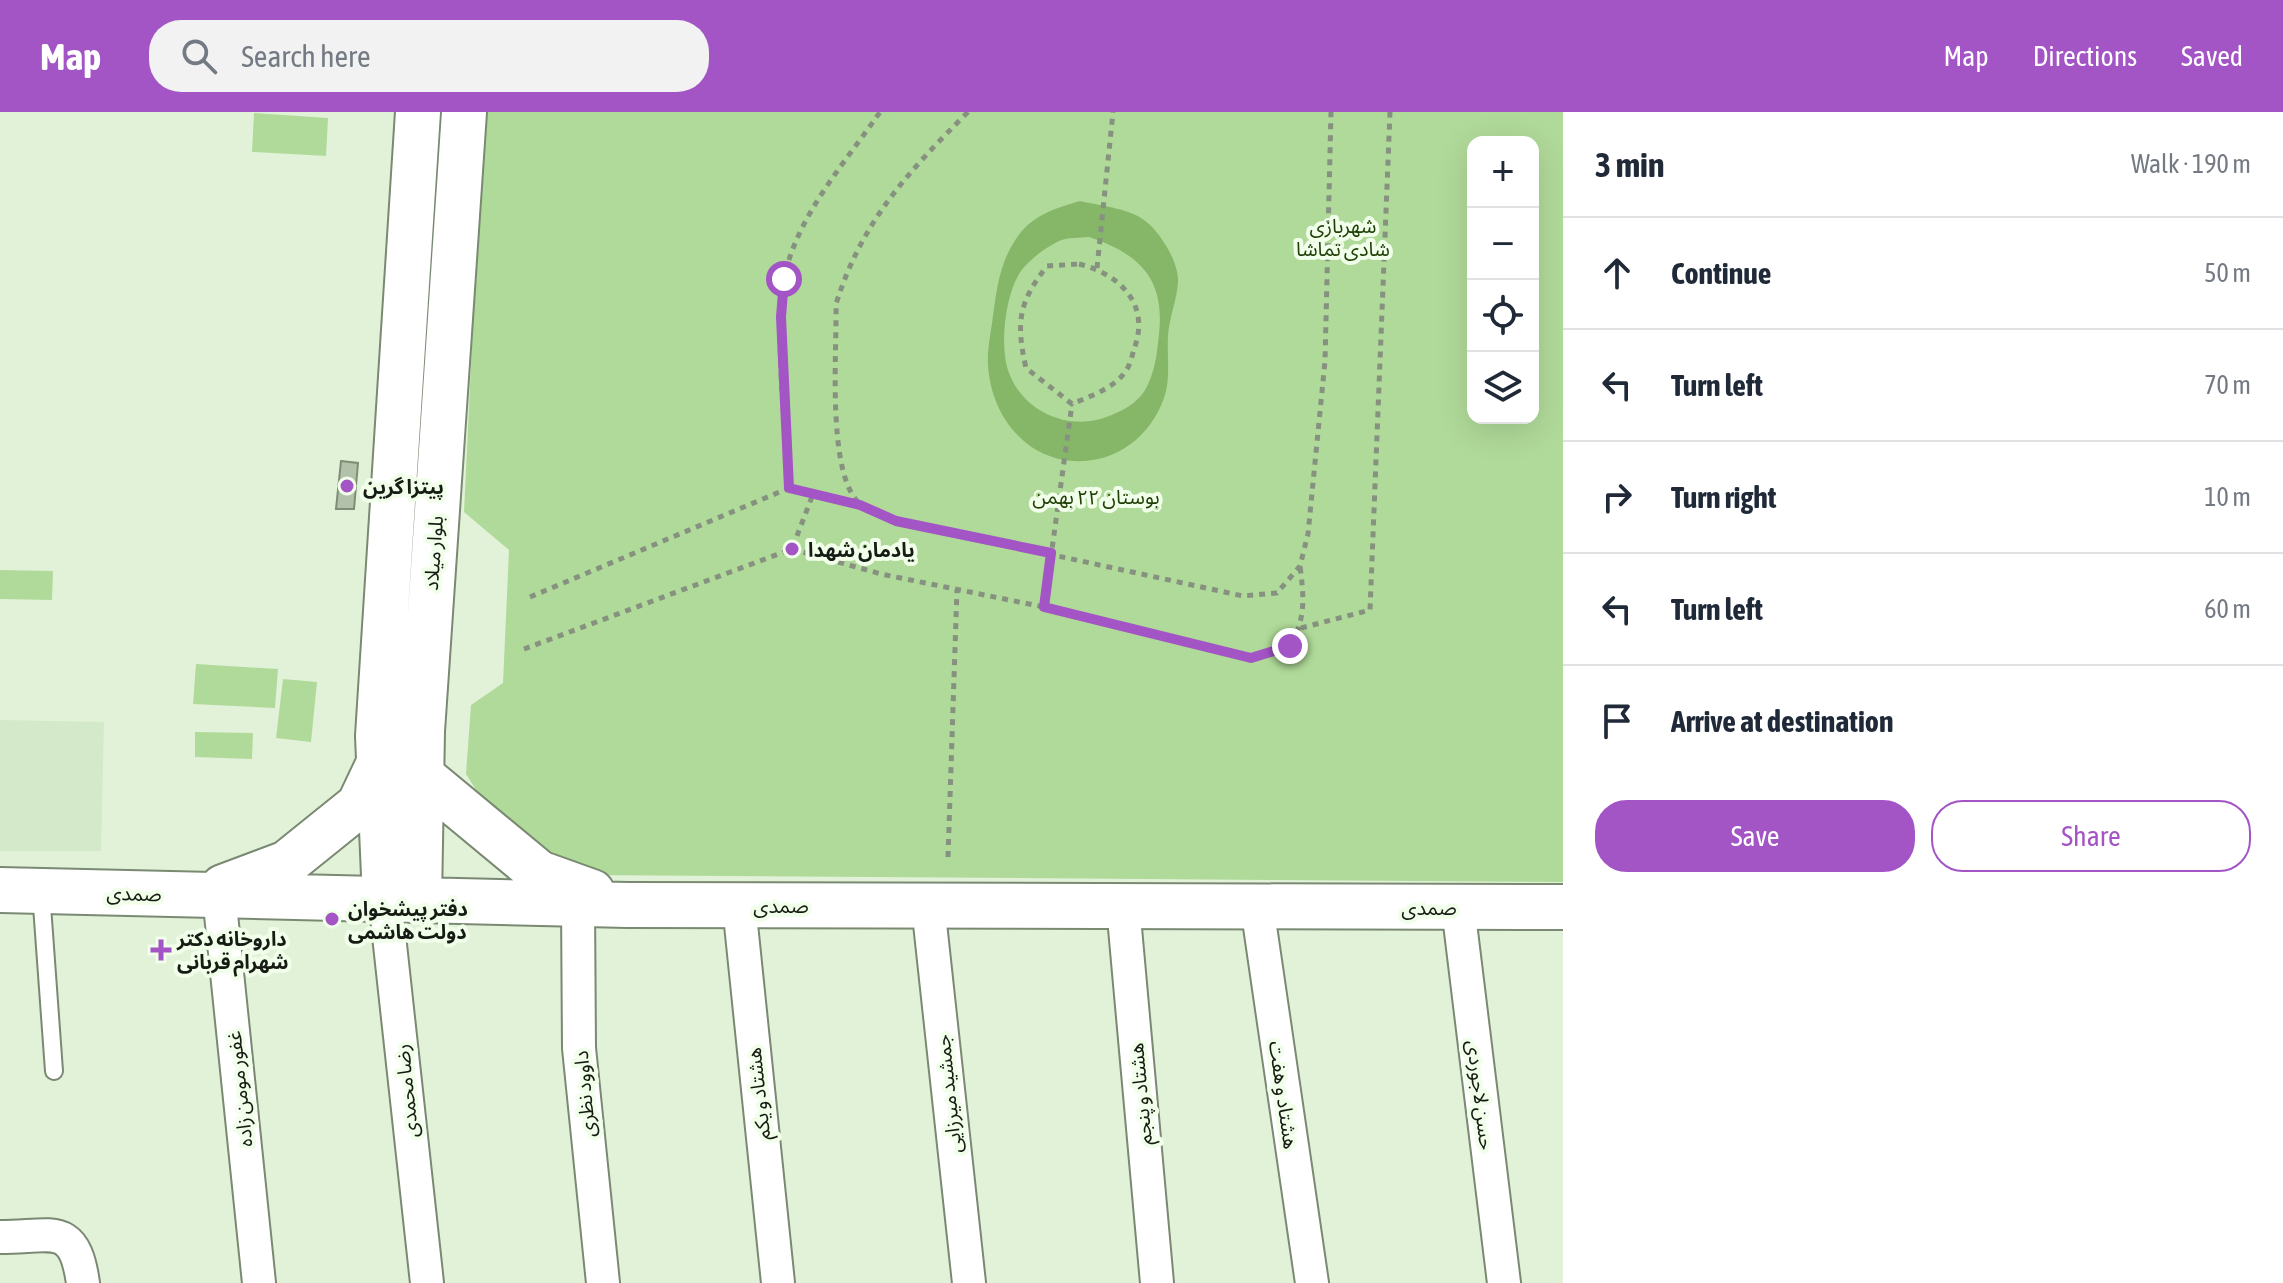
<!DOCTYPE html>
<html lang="en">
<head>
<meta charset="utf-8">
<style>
  :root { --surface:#fff; --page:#f2f2f3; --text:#1f2937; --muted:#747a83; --line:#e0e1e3; --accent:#a354c5 }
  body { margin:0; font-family:"Asap Condensed","Noto Sans Arabic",sans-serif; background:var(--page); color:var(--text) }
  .controls { position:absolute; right:24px; top:24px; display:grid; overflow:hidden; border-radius:16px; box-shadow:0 8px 32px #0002 }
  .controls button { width:72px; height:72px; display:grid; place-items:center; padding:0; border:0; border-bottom:2px solid var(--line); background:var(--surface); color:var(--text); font:40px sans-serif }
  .stop { position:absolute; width:24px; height:24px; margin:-18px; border:6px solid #a354c5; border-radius:50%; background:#fff }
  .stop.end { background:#a354c5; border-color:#fff; box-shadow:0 2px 8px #0008 }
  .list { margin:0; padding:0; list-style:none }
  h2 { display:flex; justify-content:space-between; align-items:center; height:104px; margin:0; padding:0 32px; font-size:34px }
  h2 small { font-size:26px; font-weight:400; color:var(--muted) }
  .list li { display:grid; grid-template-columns:52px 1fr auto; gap:24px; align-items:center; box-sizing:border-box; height:112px; padding:0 32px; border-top:2px solid var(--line) }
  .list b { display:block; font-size:30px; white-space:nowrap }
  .list em { font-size:26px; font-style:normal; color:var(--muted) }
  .actions { display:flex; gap:16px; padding:24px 32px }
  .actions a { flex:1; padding:18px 0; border:2px solid var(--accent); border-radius:32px; text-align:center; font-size:28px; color:var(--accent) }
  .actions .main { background:var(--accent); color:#fff }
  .icon { flex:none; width:44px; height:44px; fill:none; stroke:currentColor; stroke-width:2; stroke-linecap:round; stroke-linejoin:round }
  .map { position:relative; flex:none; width:1563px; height:1171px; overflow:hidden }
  header { display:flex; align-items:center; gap:48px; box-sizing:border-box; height:112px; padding:0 40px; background:var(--accent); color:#fff }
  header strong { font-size:38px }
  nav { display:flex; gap:44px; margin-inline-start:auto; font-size:28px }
  .search { width:560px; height:72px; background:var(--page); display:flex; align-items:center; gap:20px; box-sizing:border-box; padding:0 28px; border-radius:32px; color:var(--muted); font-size:30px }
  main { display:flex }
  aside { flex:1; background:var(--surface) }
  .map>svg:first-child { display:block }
  .built { fill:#d4e9c9 }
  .green { fill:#b0da99; fill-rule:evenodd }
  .water { fill:#86b769; fill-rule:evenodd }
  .building { fill:#b2c2aa; stroke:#7e8d76; stroke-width:2 }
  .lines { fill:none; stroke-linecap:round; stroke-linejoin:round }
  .lane-casing { stroke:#7a8972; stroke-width:20 }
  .street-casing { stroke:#7a8972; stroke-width:36 }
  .secondary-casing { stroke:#7a8972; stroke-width:48 }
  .path { stroke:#869180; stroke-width:5; stroke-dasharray:6 6; stroke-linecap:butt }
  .lane { stroke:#fff; stroke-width:16 }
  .street { stroke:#fff; stroke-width:32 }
  .secondary { stroke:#fff; stroke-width:44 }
  .route { stroke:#a354c5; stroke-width:10 }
  .poi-dot { fill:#a354c5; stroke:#f1feea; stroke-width:3 }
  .labels { text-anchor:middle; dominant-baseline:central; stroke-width:8; stroke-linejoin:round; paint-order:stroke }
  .park-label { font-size:20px; fill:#1f3e05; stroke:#f1feea }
  .poi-label { font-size:20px; font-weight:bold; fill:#161c13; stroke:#f1feea; text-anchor:start }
  .street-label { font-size:20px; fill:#161c13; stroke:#f1feea }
</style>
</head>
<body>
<header>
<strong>Map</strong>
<div class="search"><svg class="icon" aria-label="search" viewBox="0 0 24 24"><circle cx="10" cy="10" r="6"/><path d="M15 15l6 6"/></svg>Search here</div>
<nav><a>Map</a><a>Directions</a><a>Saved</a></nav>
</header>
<main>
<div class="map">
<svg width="1563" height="1171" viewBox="0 0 1563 1171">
  <rect width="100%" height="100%" fill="#e2f2d9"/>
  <path class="built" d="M0,608L104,610L101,739H0Z"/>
  <path class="green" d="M483,0H1563V770L582,763L497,711L466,662L471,593L503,571L509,438L464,400ZM1473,30H1533V306H1473Z
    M254,1L328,6L326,44L252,40Z
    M0,458L53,459L52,488L0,487Z
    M196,552L278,557L275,596L193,592Z
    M283,567L317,570L311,630L276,626Z
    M195,620L253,621L252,647L195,645Z"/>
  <path class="water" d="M1080,89C1101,94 1132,96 1149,112C1162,124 1179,151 1178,170C1177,188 1169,206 1168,224C1167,241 1170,263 1166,279C1156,318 1123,347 1084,349C1028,352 991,305 988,253C987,237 991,220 993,204C997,175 1000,149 1018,124C1033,103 1056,96 1080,89ZM1089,125C1140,142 1165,167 1159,222C1157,240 1156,254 1149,270C1142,288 1127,297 1109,304C1071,320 1024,301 1009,261C999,235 1005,182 1021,159C1029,148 1046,135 1059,129C1068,125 1080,126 1089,125Z"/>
  <path class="building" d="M341,349L358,351L354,397H336Z"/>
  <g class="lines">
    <defs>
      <path id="lane" d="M41,780L54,959"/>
      <path id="street" d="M219,783L259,1171
        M385,787L427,1171
        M578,792L579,936L603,1171
        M739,793L778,1171
        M928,793L969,1171
        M1123,794L1157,1171
        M1257,794L1312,1171
        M1458,795L1504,1171
        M0,1125C53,1125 74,1109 83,1171"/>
      <path id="secondary" d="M422,664L539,761L592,780
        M223,775L287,751L359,693L378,653
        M0,778L628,793L1563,795
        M385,787L378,624L418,0
        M419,788L422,619L464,0"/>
    </defs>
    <use href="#lane" class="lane-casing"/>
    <use href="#street" class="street-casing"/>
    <use href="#secondary" class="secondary-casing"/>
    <path class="path" d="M968,0C908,60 862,109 836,192C837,239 827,355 857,389C865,399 884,404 896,409L1243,484L1277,481L1300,454L1308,422L1325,249L1331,0
      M1079,152C1120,162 1151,193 1134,237C1132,244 1130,254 1125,260C1113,277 1090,284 1072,292L1026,256C1016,211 1018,191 1047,154Z
      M1097,156L1113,0
      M858,393L789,376C786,310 769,200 792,139C811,88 849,45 880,0
      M792,437L881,462L1044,495L1251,546L1290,534C1306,507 1304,485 1300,454
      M530,485L789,376
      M1044,495L1072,292
      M1301,516L1370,498L1390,0
      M524,537L792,437L813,382
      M948,745L957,477"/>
    <use href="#lane" class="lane"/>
    <use href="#street" class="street"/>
    <use href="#secondary" class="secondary"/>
  </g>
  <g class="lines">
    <path class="route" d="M784,167L781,205L789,376L860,393L896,409L1051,441L1044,495L1251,546L1290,534"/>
  </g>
  <g class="poi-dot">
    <circle cx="347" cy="374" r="8"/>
    <circle cx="792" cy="437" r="8"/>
    <circle cx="332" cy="807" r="8"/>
    <path d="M157 826h8v8h8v8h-8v8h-8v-8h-8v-8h8z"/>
  </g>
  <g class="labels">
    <g class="park-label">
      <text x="1343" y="113">شهربازی<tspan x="1343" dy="23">شادی تماشا</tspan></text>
      <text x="1096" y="384">بوستان ۲۲ بهمن</text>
    </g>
    <g class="poi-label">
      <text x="363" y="374">پیتزا گرین</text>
      <text x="808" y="437">یادمان شهدا</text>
      <text x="348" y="796">دفتر پیشخوان<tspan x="348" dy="23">دولت هاشمی</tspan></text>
      <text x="177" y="826">داروخانه دکتر<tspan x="177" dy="23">شهرام قربانی</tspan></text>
    </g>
    <g class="street-label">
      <text transform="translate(433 441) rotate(-86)">بلوار میلاد</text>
      <text transform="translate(134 781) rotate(1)">صمدی</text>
      <text x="781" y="793">صمدی</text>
      <text x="1429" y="795">صمدی</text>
      <text transform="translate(239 977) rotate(-96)">غفور مومن زاده</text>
      <text transform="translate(406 979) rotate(-96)">رضا محمدی</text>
      <text transform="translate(584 982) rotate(-95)">داوود نظری</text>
      <text transform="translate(758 982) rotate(-96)">هشتاد و یکم</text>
      <text transform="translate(948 982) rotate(-96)">جمشید میرزایی</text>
      <text transform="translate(1140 982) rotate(-95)">هشتاد و پنجم</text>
      <text transform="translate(1284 983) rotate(82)">هشتاد و هفت</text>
      <text transform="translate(1481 983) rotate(83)">حسن لاجوردی</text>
    </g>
  </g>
</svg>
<div class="controls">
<button>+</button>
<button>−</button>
<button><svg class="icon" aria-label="locate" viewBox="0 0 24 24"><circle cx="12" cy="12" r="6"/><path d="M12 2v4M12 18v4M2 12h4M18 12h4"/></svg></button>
<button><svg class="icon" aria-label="layers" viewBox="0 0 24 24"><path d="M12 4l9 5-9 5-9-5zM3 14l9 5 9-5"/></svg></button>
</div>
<div class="stop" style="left:784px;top:167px"></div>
<div class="stop end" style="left:1290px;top:534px"></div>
</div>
<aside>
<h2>3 min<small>Walk · 190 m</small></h2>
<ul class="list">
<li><svg class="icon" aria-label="ahead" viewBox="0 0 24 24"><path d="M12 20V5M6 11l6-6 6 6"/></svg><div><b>Continue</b></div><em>50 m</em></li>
<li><svg class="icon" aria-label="left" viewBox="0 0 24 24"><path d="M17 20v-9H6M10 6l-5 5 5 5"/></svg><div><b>Turn left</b></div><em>70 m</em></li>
<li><svg class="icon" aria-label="right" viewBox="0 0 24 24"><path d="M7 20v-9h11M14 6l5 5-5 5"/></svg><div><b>Turn right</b></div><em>10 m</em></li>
<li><svg class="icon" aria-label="left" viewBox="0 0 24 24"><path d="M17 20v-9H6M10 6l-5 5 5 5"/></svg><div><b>Turn left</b></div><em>60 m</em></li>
<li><svg class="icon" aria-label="arrive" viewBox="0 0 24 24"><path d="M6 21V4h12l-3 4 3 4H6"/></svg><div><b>Arrive at destination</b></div></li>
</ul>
<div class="actions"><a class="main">Save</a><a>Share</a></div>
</aside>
</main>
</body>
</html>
